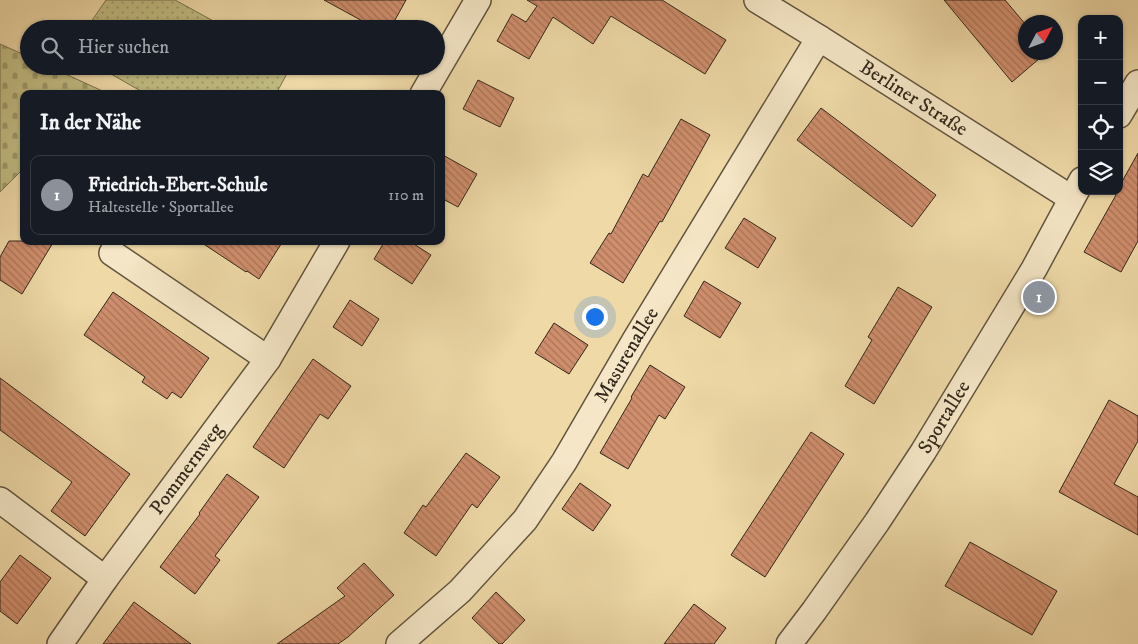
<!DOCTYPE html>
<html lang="de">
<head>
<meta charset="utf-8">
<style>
  :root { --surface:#171b24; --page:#242831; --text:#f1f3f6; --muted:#9ea1a6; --line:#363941; --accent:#8c9099 }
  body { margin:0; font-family:"IM FELL DW Pica",serif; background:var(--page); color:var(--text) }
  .controls { position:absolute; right:15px; top:15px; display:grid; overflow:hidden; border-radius:10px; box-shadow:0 1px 4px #0004 }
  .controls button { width:45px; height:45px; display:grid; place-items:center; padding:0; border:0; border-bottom:1px solid var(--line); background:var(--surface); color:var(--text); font:25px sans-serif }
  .compass { position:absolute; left:1018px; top:15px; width:45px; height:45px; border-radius:50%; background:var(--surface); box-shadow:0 1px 4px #0004; rotate:49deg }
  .you { position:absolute; left:594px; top:316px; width:18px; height:18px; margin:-12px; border:4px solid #fff; border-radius:50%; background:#1a73e8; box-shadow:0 0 0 8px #1a73e833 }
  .badge { display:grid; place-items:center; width:32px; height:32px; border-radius:50%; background:var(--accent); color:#fff; font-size:16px; font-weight:700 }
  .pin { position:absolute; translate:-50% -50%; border:2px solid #fff; box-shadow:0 1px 5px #0006 }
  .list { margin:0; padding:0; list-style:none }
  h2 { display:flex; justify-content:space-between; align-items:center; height:65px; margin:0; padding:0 20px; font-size:21px }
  h2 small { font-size:16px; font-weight:400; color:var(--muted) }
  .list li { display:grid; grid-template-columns:32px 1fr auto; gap:15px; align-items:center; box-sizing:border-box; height:80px; margin:0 10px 10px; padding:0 10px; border:1px solid var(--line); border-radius:10px }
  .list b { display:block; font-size:19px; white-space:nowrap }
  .list p { margin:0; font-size:16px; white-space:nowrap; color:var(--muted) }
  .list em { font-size:16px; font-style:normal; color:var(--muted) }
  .icon { flex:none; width:28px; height:28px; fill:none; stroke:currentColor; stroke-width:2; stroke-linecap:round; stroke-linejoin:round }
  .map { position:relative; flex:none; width:1138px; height:644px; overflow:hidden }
  .search { position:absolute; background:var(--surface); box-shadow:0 1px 4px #0004; left:20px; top:20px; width:425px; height:55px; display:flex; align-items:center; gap:12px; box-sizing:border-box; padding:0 18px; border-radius:28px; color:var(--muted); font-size:19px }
  .panel { position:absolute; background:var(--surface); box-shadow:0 1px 4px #0004; left:20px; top:90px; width:425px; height:155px; border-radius:10px }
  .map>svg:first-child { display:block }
  .cemetery { fill:url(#cemetery-stones); stroke:#7a724f }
  .park { fill:url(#park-dots); stroke:#7a724f }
  .building { fill:url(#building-back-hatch); stroke:#34291c }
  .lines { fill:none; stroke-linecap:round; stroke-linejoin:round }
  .minor-casing { stroke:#62553f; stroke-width:28 }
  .minor { stroke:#f4e6c6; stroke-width:25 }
  .labels { text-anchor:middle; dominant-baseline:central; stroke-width:4; stroke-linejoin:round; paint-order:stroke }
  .street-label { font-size:20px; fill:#34291c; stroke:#f4e6c6 }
</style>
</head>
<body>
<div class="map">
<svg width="1138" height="644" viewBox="0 0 1138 644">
  <defs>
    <pattern id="cemetery-stones" width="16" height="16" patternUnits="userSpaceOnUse" patternTransform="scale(1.25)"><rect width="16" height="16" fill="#c1bc82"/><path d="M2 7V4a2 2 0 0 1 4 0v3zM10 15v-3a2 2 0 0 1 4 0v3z" fill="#9e996a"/></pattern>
    <pattern id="park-dots" width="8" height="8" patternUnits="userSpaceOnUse" patternTransform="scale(1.25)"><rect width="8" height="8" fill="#c1bc82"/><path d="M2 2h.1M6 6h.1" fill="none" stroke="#9e996a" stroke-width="1.8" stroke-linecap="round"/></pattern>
    <pattern id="building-back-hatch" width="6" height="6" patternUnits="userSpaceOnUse" patternTransform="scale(1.25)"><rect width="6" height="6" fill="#cf8e6d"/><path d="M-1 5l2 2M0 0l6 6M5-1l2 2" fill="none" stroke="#a97459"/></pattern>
  </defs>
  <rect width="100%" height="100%" fill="#eed9a7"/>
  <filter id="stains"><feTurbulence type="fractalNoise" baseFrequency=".004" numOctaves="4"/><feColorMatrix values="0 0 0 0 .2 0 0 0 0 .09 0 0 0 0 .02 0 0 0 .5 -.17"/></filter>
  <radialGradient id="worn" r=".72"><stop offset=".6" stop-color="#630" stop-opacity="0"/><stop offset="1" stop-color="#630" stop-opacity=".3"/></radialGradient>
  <path class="cemetery" d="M0,44L29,57V66H48L109,94H24V168L0,192Z"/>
  <path class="park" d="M106,0H175L228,29H92L91,22Z
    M97,66H291L276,94H146Z"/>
  <path class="building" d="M324,0H406L390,29H377Z
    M527,0H662L726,40L705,74L611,16L593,44L553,17L529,59L497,41L512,14L526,22L537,6Z
    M944,0H1005L1026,25V52H1047L1012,82Z
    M478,80L514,98L500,127L463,109Z
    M821,108L936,195L912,227L797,140Z
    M681,119L710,135L662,222L660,221L623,283L590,263L609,233L611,234L643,174L648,177Z
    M1138,153V241L1121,272L1084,252L1116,195L1115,194L1117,191H1119V187Z
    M441,154L477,174L458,207L441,198Z
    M744,218L776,238L758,268L725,248Z
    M9,241H54L22,294L0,280V257Z
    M199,241H283L259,279L247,271L246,272Z
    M385,241H409L431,255L412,284L374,259Z
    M704,281L741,303L720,338L684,316Z
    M898,287L932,307L874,404L845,386L872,340L868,337Z
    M113,292L209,358L181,398L172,392L167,399L142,382L145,377L84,335Z
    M350,300L379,319L362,346L333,327Z
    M554,323L588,345L569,374L535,353Z
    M313,359L351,386L328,419L320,414L284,468L253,447Z
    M650,365L685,387L665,419L659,415L628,469L600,453L632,398L631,397Z
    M0,378L130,474L85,536L51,511L72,482L0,430Z
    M1109,400L1138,416V441L1114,484L1138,497V535L1059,492Z
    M811,432L844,454L765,577L731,555Z
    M466,453L500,477L477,508L472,504L436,556L404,533L423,505L426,507Z
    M227,474L259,497L215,556L220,560L195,594L160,567L200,514L199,513Z
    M580,483L611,505L593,531L562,509Z
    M970,542L1057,591L1032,635L945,586Z
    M20,555L51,578L17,624L0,611V582Z
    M364,563L394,595L348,637L338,644H277L345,596L337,588Z
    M496,592L525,620L502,644H499L472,618Z
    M134,602L191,644H103Z
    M694,604L726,628L714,644H664Z"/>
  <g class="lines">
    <defs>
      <g id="minor">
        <path id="s1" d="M757,0L819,38L1071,198"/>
        <path d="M423,94L478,0"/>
        <path d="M1119,115L1138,83"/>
        <path d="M112,253L268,359"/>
        <path d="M0,500L105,579"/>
        <path id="s2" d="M60,644L105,579L268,359L337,241"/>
        <path id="s3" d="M399,644L460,591L525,520L564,462L635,340L819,38"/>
        <path id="s4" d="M789,644L814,611L877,522L923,452L1034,269L1082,180"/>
      </g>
    </defs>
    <use href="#minor" class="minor-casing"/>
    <use href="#minor" class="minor"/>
  </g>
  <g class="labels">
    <g class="street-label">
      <text stroke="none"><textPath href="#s1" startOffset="185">Berliner Straße</textPath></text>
      <text stroke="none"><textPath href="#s3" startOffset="371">Masurenallee</textPath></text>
      <text stroke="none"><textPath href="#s4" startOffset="275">Sportallee</textPath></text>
      <text stroke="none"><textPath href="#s2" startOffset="216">Pommernweg</textPath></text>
    </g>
  </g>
  <rect width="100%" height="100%" filter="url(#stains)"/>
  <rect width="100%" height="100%" fill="url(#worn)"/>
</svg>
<div class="controls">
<button>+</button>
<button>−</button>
<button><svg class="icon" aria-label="locate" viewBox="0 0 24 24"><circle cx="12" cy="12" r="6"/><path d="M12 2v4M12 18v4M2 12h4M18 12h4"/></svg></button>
<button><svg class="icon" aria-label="layers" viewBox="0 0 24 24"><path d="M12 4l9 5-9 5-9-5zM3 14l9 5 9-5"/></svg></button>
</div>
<svg class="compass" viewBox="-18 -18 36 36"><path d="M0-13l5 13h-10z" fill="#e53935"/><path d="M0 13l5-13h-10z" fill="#9ea1a6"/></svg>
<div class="you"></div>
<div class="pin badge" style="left:1039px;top:297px">1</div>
<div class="search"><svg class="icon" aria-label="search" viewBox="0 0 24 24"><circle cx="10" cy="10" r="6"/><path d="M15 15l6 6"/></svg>Hier suchen</div>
<section class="panel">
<h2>In der Nähe<small></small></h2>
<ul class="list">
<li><span class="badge">1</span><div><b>Friedrich-Ebert-Schule</b><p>Haltestelle · Sportallee</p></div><em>110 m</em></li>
</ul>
</section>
</div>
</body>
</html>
